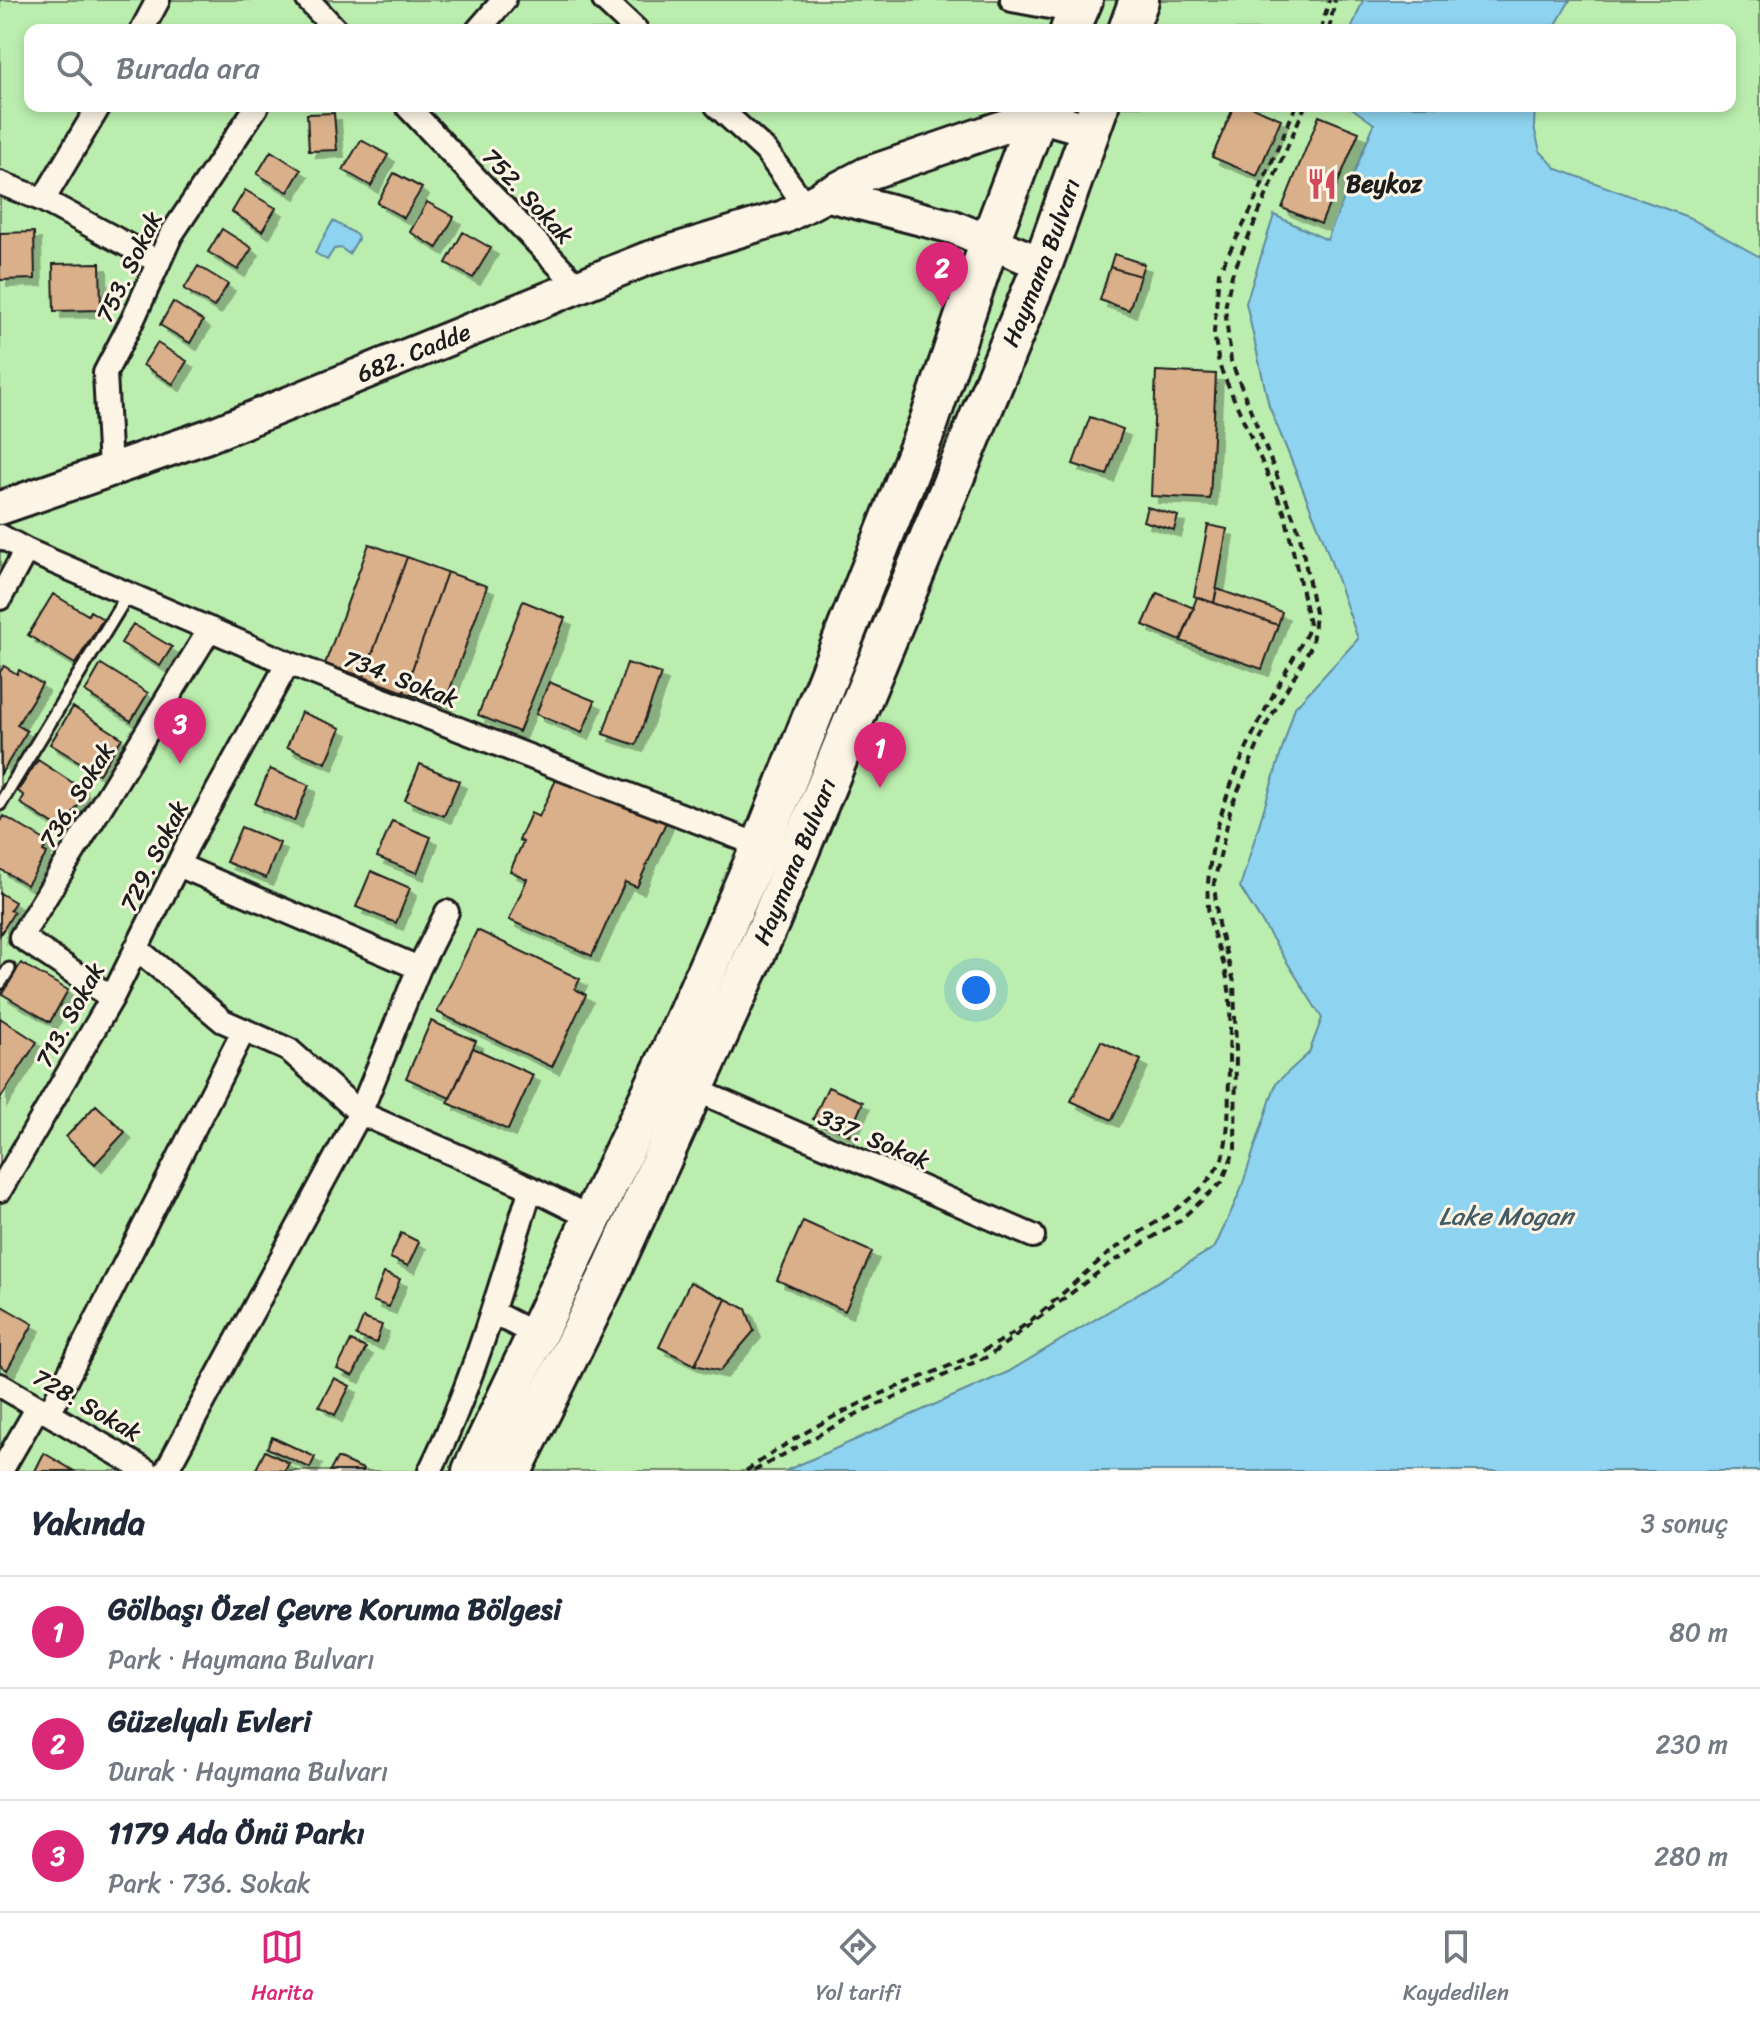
<!DOCTYPE html>
<html lang="tr">
<head>
<meta charset="utf-8">
<style>
  :root { --surface:#fff; --page:#f6f6f7; --text:#1f2937; --muted:#747a83; --line:#e0e1e3; --accent:#db2777 }
  body { margin:0; font-family:Sriracha,sans-serif; background:var(--page); color:var(--text) }
  .you { position:absolute; left:976px; top:990px; width:28px; height:28px; margin:-20px; border:6px solid #fff; border-radius:50%; background:#1a73e8; box-shadow:0 0 0 12px #1a73e833 }
  .badge { display:grid; place-items:center; width:52px; height:52px; border-radius:50%; background:var(--accent); color:#fff; font-size:26px; font-weight:700 }
  .pin { position:absolute; translate:-50% -66px; filter:drop-shadow(0 2px 4px #0008) }
  .pin::after { content:''; position:absolute; top:42px; width:28px; height:24px; background:inherit; clip-path:polygon(0 0,100% 0,50% 100%) }
  .list { margin:0; padding:0; list-style:none }
  h2 { display:flex; justify-content:space-between; align-items:center; height:104px; margin:0; padding:0 32px; font-size:34px }
  h2 small { font-size:26px; font-weight:400; color:var(--muted) }
  .list li { display:grid; grid-template-columns:52px 1fr auto; gap:24px; align-items:center; box-sizing:border-box; height:112px; padding:0 32px; border-top:2px solid var(--line) }
  .list b { display:block; font-size:30px; white-space:nowrap }
  .list p { margin:0; font-size:26px; white-space:nowrap; color:var(--muted) }
  .list em { font-size:26px; font-style:normal; color:var(--muted) }
  .icon { flex:none; width:44px; height:44px; fill:none; stroke:currentColor; stroke-width:2; stroke-linecap:round; stroke-linejoin:round }
  .map { position:relative; flex:none; width:1760px; height:1471px; overflow:hidden }
  .search { position:absolute; background:var(--surface); box-shadow:0 4px 12px #0003; left:24px; right:24px; top:24px; height:88px; display:flex; align-items:center; gap:20px; box-sizing:border-box; padding:0 28px; border-radius:16px; color:var(--muted); font-size:30px }
  .sheet { height:440px; background:var(--surface) }
  nav { display:flex; justify-content:space-around; align-items:center; box-sizing:border-box; height:112px; border-top:2px solid var(--line); background:var(--surface); font-size:22px; color:var(--muted) }
  nav a { display:grid; justify-items:center; gap:4px }
  nav .on { color:var(--accent) }
  .map>svg:first-child { display:block }
  .green { fill:#bbeeae; stroke:#6c8565; stroke-width:2; fill-rule:evenodd }
  .water { fill:#8ed3ef; stroke:#608a9b; stroke-width:2 }
  .building { fill:#dab08a; stroke:#1c1c1c; stroke-width:2; filter:url(#shadow) }
  .lines { fill:none; stroke-linecap:round; stroke-linejoin:round }
  .service-casing { stroke:#1c1c1c; stroke-width:17 }
  .minor-casing { stroke:#1c1c1c; stroke-width:28 }
  .secondary-casing { stroke:#1c1c1c; stroke-width:38 }
  .trunk-casing { stroke:#1c1c1c; stroke-width:44 }
  .path { stroke:#1c1c1c; stroke-width:4; stroke-dasharray:8 6; stroke-linecap:butt }
  .service { stroke:#fcf5e5; stroke-width:11 }
  .minor { stroke:#fcf5e5; stroke-width:22 }
  .secondary { stroke:#fcf5e5; stroke-width:32 }
  .trunk { stroke:#fcf5e5; stroke-width:38 }
  .labels { text-anchor:middle; dominant-baseline:central; stroke-width:6; stroke-linejoin:round; paint-order:stroke }
  .poi-label { font-size:24px; font-weight:bold; fill:#1c1c1c; stroke:#fcf5e5; text-anchor:start }
  .street-label { font-size:24px; fill:#1c1c1c; stroke:#fcf5e5 }
  .water-label { font-size:26px; font-style:italic; fill:#445c66; stroke:#fcf5e5 }
</style>
</head>
<body>
<div class="map">
<svg width="1760" height="1471" viewBox="0 0 1760 1471">
  <defs>
    <filter id="shadow"><feDropShadow dx="7" dy="7" stdDeviation="0" flood-color="#0004"/></filter>
  </defs>
  <rect width="100%" height="100%" fill="#fcf5e5"/>
  <filter id="ink" filterUnits="userSpaceOnUse"><feTurbulence type="fractalNoise" baseFrequency=".0125" numOctaves="2"/><feDisplacementMap in="SourceGraphic" scale="16" xChannelSelector="R" yChannelSelector="G"/><feConvolveMatrix kernelMatrix="1 2 1 2 8 2 1 2 1" color-interpolation-filters="sRGB"/></filter>
  <g filter="url(#ink)">
    <path class="green" d="M0,0H1760V1471H0ZM30,30H1730V106H30Z"/>
    <path class="water" d="M1363,0H1570L1553,30H1351Z
      M1349,106H1535L1534,127L1540,151L1557,169L1688,217L1760,257V1471H785L1008,1372L1215,1247L1240,1192L1276,1083L1309,1053L1322,1018L1240,887L1295,707L1358,639L1322,536L1269,406L1246,303L1274,215L1327,240L1374,124Z
      M333,221L357,235L358,239L349,254L341,248L334,249L327,260L315,253Z"/>
    <path class="building" d="M1234,106H1250L1281,119L1257,176L1212,157Z
      M334,113L337,150L309,151L307,114Z
      M1319,116L1359,132L1321,224L1282,208Z
      M361,140L388,155L371,186L343,170Z
      M271,151L301,170L288,192L257,174Z
      M394,173L422,188L404,218L377,203Z
      M245,190L276,208L262,231L232,212Z
      M427,202L454,217L437,248L410,232Z
      M222,229L252,248L238,270L208,252Z
      M34,232L35,279L0,280V233Z
      M463,232L491,248L473,278L446,263Z
      M1114,254L1144,264L1140,276L1110,267Z
      M100,263L101,310L54,311L53,264Z
      M198,266L228,284L214,307L184,289Z
      M1110,267L1140,276L1129,310L1100,300Z
      M173,302L203,321L190,343L160,325Z
      M157,343L187,361L173,384L143,365Z
      M1156,371L1216,374L1210,499L1151,496Z
      M1090,417L1123,429L1107,475L1073,464Z
      M1147,507L1178,516L1174,530L1143,521Z
      M1208,525L1227,529L1214,603L1194,596Z
      M369,544L407,557L364,677L325,664Z
      M407,557L447,572L404,692L364,677Z
      M447,572L487,586L444,706L404,692Z
      M1217,589L1282,612L1278,625L1214,603Z
      M1157,593L1194,608L1181,641L1143,625Z
      M53,594L88,615L90,611L103,619L75,664L28,635Z
      M1197,597L1278,625L1262,669L1181,641Z
      M523,601L565,618L519,732L478,715Z
      M133,624L172,647L160,666L121,643Z
      M627,663L661,674L636,745L603,734Z
      M101,664L148,693L131,721L85,692Z
      M4,666L17,674L19,670L42,684L17,725L27,731L1,774L0,672Z
      M549,682L595,701L582,733L536,714Z
      M73,707L122,738L99,774L50,744Z
      M301,712L341,728L326,763L287,747Z
      M38,760L87,792L62,830L20,803L24,796L18,791Z
      M420,764L459,781L444,816L405,800Z
      M270,769L309,785L294,821L255,804Z
      M559,773L667,820L637,887L625,882L592,956L509,920L527,879L510,871L523,842L519,840L531,813L539,817Z
      M4,816L48,842L43,851L47,853L27,885L0,869V823Z
      M392,821L431,837L417,873L377,857Z
      M241,827L280,843L266,878L226,862Z
      M241,827L280,843L266,878L226,862Z
      M371,871L410,888L396,923L356,907Z
      M0,893L15,902L10,910L14,912L0,935Z
      M477,930L580,979L575,989L586,995L552,1067L437,1012Z
      M21,963L68,990L50,1022L2,994Z
      M0,1018L37,1042L0,1099Z
      M431,1021L476,1041L450,1098L406,1078Z
      M1101,1041L1141,1060L1112,1120L1071,1101Z
      M473,1048L533,1075L508,1130L448,1103Z
      M828,1087L863,1102L849,1135L813,1119Z
      M96,1105L125,1132L95,1164L66,1137Z
      M803,1221L872,1252L845,1311L777,1280Z
      M401,1233L419,1242L408,1266L390,1258Z
      M384,1273L400,1279L389,1307L373,1301Z
      M690,1282L726,1299L695,1365L659,1347Z
      M726,1299L746,1309L754,1331L720,1371L695,1365Z
      M0,1305L33,1324L7,1370L0,1365Z
      M363,1318L382,1325L376,1343L356,1336Z
      M351,1341L366,1348L353,1376L337,1369Z
      M334,1378L350,1386L335,1415L319,1406Z
      M272,1437L315,1457L310,1468L267,1448Z
      M265,1451L289,1463L285,1471L256,1469Z
      M44,1453L74,1471H35Z
      M337,1458L363,1469V1471H330Z"/>
    <g class="lines">
      <defs>
        <path id="service" d="M0,804L128,594
          M0,983L9,969"/>
        <path id="minor" d="M308,0L336,30
          M604,0L636,30
          M1012,0L1077,12
          M142,30L158,0
          M478,30L504,0
          M407,106L578,286
          M717,106L766,151L805,205
          M0,183L43,200L159,262
          M43,200L99,106
          M110,470L105,373L133,319L171,235L257,106
          M0,536L26,550L0,598
          M26,550L288,663L761,846
          M178,865L419,968
          M136,948L223,1021L289,1050L360,1113L531,1188L593,1219
          M112,998L21,937L210,629
          M694,1089L1033,1236
          M0,1190L112,998L188,844L288,663
          M492,1312L538,1336
          M0,1385L147,1471
          M49,1413L244,1030
          M1,1471L38,1407
          M166,1471L360,1113L419,968L447,912
          M430,1471C474,1381 501,1283 531,1188"/>
        <g id="secondary">
          <path d="M825,194L953,227L1043,264"/>
          <path id="s1" d="M0,508L208,436L646,259L784,217L866,174L1038,115L1090,130"/>
        </g>
        <g id="trunk">
          <path d="M1070,30L1083,0"/>
          <path d="M1128,30L1139,0"/>
          <path d="M472,1471L668,1058L761,846L929,422L990,241L1041,106"/>
          <path id="s2" d="M512,1471L612,1269L769,924L1043,264L1099,106"/>
        </g>
      </defs>
      <use href="#service" class="service-casing"/>
      <use href="#minor" class="minor-casing"/>
      <use href="#secondary" class="secondary-casing"/>
      <use href="#trunk" class="trunk-casing"/>
      <path class="path" d="M1321,30L1329,0
        M1329,30L1335,0
        M746,1471C788,1441 835,1414 883,1393C921,1376 963,1363 999,1342C1041,1318 1074,1280 1112,1251C1144,1227 1189,1208 1213,1174C1216,1169 1220,1164 1222,1159C1231,1128 1228,1093 1229,1062C1229,1034 1233,1005 1227,978C1219,940 1205,927 1208,884C1214,794 1265,710 1307,633L1309,624L1285,514L1219,365L1214,332L1219,272L1250,212L1296,106
        M754,1471L860,1412L989,1356L1108,1265L1179,1221L1222,1182L1235,1149L1236,1050L1234,982L1218,924L1214,883L1231,807L1268,722L1312,645L1315,613L1299,531L1231,361L1225,308L1232,275L1305,106"/>
      <use href="#service" class="service"/>
      <use href="#minor" class="minor"/>
      <use href="#secondary" class="secondary"/>
      <use href="#trunk" class="trunk"/>
    </g>
  </g>
  <defs>
    <symbol id="restaurant-bare" viewBox="-9 -9 18 18"><path d="M-5-6h1v4h1v-4h1v4h1v-4h1v5L-1.5 .5V6h-2V.5L-5-1ZM5-6V6H3V1.5H1.5Q1.5-4 5-6Z" fill="#d1495b" stroke="#fcf5e5" stroke-width="2.5" paint-order="stroke"/></symbol>
  </defs>
  <g fill-rule="evenodd">
    <use href="#restaurant-bare" x="1300" y="162" width="44" height="44"/>
  </g>
  <g class="labels">
    <g class="poi-label">
      <text x="1346" y="184">Beykoz</text>
    </g>
    <g class="street-label">
      <text transform="translate(528 196) rotate(47)">752. Sokak</text>
      <text stroke="none"><textPath href="#s2" startOffset="1320">Haymana Bulvarı</textPath></text>
      <text transform="translate(129 267) rotate(-64)">753. Sokak</text>
      <text stroke="none"><textPath href="#s1" startOffset="442">682. Cadde</textPath></text>
      <text transform="translate(401 679) rotate(21)">734. Sokak</text>
      <text transform="translate(77 795) rotate(-58)">736. Sokak</text>
      <text transform="translate(154 856) rotate(-63)">729. Sokak</text>
      <text stroke="none"><textPath href="#s2" startOffset="672">Haymana Bulvarı</textPath></text>
      <text transform="translate(70 1015) rotate(-61)">713. Sokak</text>
      <text transform="translate(874 1139) rotate(23)">337. Sokak</text>
      <text transform="translate(87 1405) rotate(30)">728. Sokak</text>
    </g>
    <g class="water-label">
      <text x="1506" y="1216">Lake Mogan</text>
    </g>
  </g>
</svg>
<div class="you"></div>
<div class="pin badge" style="left:880px;top:788px">1</div>
<div class="pin badge" style="left:942px;top:308px">2</div>
<div class="pin badge" style="left:180px;top:764px">3</div>
<div class="search"><svg class="icon" aria-label="search" viewBox="0 0 24 24"><circle cx="10" cy="10" r="6"/><path d="M15 15l6 6"/></svg>Burada ara</div>
</div>
<section class="sheet">
<h2>Yakında<small>3 sonuç</small></h2>
<ul class="list">
<li><span class="badge">1</span><div><b>Gölbaşı Özel Çevre Koruma Bölgesi</b><p>Park · Haymana Bulvarı</p></div><em>80 m</em></li>
<li><span class="badge">2</span><div><b>Güzelyalı Evleri</b><p>Durak · Haymana Bulvarı</p></div><em>230 m</em></li>
<li><span class="badge">3</span><div><b>1179 Ada Önü Parkı</b><p>Park · 736. Sokak</p></div><em>280 m</em></li>
</ul>
</section>
<nav>
<a class="on"><svg class="icon" aria-label="map" viewBox="0 0 24 24"><path d="M3 6l6-2 6 2 6-2v14l-6 2-6-2-6 2zM9 4v14M15 6v14"/></svg>Harita</a>
<a><svg class="icon" aria-label="directions" viewBox="0 0 24 24"><path d="M12 3l9 9-9 9-9-9zM9 14v-3h6M13 9l2 2-2 2"/></svg>Yol tarifi</a>
<a><svg class="icon" aria-label="saved" viewBox="0 0 24 24"><path d="M7 4h10v16l-5-4-5 4z"/></svg>Kaydedilen</a>
</nav>
</body>
</html>
